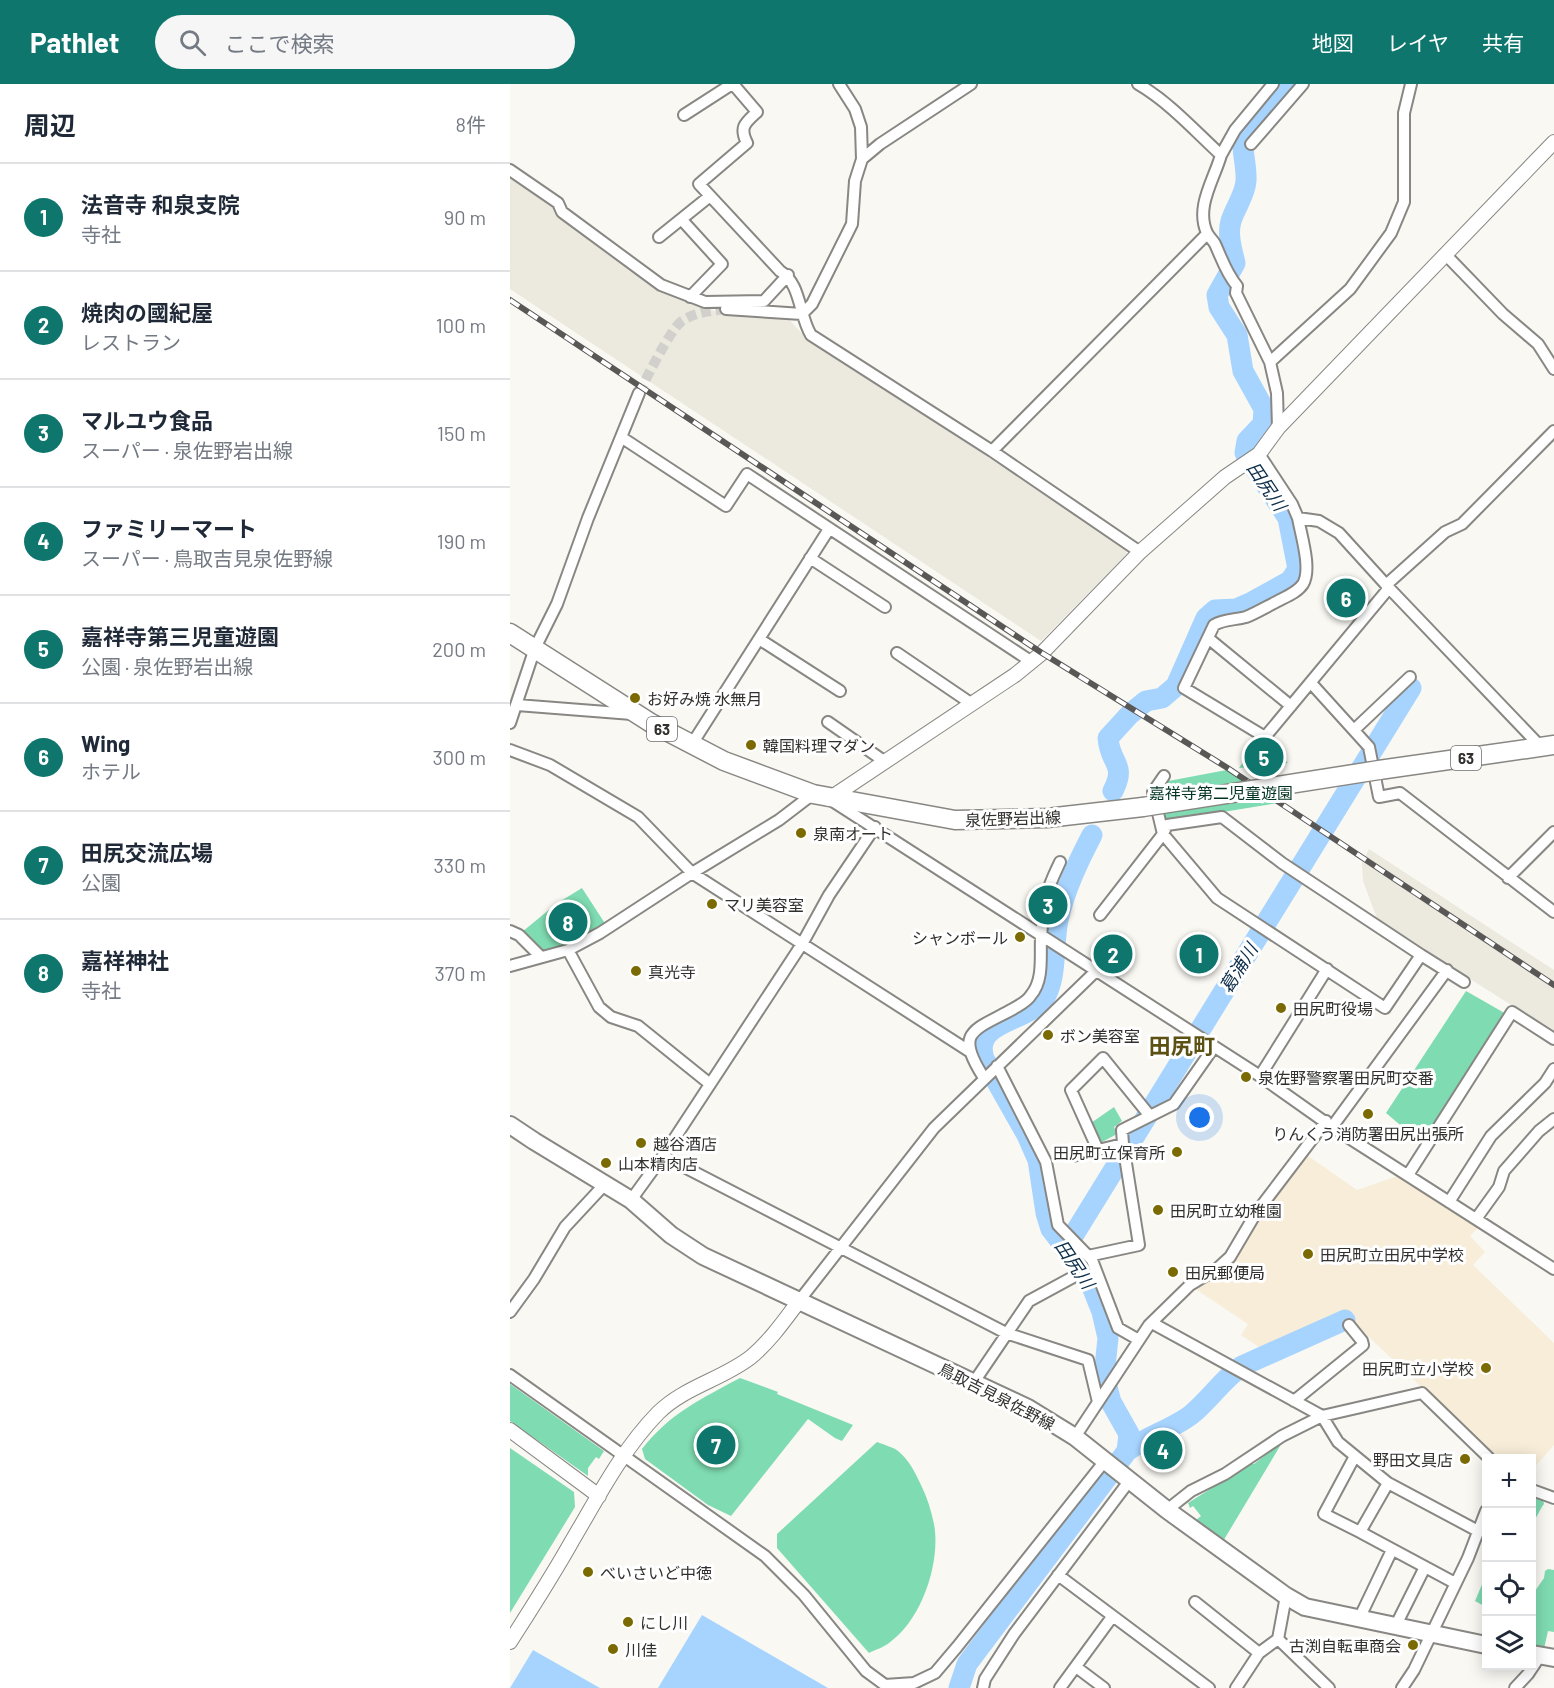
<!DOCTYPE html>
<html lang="ja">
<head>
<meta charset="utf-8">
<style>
  :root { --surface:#fff; --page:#f6f6f7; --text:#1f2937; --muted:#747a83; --line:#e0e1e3; --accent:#0f766e }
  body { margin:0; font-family:Barlow,"Noto Sans JP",sans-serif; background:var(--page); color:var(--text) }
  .controls { position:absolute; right:18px; bottom:18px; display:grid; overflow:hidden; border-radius:0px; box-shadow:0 3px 15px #0003 }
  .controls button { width:54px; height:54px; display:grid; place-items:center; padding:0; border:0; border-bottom:2px solid var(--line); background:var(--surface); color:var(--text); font:30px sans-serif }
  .you { position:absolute; left:690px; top:1034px; width:21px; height:21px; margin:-15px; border:4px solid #fff; border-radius:50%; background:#1a73e8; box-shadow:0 0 0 9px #1a73e833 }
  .badge { display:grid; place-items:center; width:39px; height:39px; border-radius:50%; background:var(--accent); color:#fff; font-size:20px; font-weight:700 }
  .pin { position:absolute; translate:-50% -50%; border:3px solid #fff; box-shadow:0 2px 6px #0006 }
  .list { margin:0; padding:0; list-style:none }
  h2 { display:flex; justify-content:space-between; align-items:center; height:78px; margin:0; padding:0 24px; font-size:26px }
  h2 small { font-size:20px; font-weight:400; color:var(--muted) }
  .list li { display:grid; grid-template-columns:39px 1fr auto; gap:18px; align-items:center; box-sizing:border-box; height:108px; padding:0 24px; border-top:2px solid var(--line) }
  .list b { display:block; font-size:22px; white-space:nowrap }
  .list p { margin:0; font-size:20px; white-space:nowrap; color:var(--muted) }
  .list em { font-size:20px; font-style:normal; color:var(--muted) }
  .icon { flex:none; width:33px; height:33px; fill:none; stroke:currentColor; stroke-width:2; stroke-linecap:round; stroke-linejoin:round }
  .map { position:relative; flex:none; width:1044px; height:1604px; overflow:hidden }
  header { display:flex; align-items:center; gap:36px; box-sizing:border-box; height:84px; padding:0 30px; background:var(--accent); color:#fff }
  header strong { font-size:28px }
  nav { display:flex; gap:33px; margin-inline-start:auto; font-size:21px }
  .search { width:420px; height:54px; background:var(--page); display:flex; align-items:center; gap:15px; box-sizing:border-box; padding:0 21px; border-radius:33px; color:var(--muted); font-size:22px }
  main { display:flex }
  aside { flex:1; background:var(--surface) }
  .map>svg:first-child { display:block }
  .built { fill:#ece9de }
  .education { fill:#f7edd8 }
  .green { fill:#7fdbb1 }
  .water { fill:#a7d4ff }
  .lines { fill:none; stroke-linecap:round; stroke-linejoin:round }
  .river { stroke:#a7d4ff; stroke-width:21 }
  .minor-tunnel { stroke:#d1d0cc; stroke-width:10; stroke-dasharray:10 5; stroke-linecap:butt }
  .minor-casing { stroke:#888783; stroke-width:14 }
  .tertiary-casing { stroke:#888783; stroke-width:16 }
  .secondary-casing { stroke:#888783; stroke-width:20 }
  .primary-casing { stroke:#888783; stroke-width:21 }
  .minor { stroke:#fff; stroke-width:10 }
  .tertiary { stroke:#fff; stroke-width:14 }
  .secondary { stroke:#fff; stroke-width:16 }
  .primary { stroke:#fff; stroke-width:18 }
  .rail-casing { stroke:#595857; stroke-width:6 }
  .rail { stroke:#fff; stroke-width:4; stroke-dasharray:11; stroke-linecap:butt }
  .primary-bridge-casing { stroke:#888783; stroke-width:21; stroke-linecap:butt }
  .primary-bridge { stroke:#fff; stroke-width:18 }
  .poi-dot { fill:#7b6a02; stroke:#fff; stroke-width:2 }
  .labels { text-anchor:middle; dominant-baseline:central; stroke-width:6; stroke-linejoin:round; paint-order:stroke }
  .shield { fill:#fff; stroke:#6f6e6d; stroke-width:1.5 }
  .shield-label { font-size:15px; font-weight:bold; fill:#31302f }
  .poi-label { font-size:16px; fill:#31302f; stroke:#fff; text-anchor:start }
  .park-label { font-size:16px; fill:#003321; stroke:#fff }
  .street-label { font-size:16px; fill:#31302f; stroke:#fff }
  .water-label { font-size:18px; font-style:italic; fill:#0b2c48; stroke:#fff }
  .district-label { font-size:22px; font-weight:bold; fill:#5c5113; stroke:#fff }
</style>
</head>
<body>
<header>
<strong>Pathlet</strong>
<div class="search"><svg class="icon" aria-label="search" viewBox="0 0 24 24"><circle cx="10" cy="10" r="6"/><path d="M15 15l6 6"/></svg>ここで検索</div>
<nav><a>地図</a><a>レイヤ</a><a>共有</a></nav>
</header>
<main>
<aside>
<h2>周辺<small>8件</small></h2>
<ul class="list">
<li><span class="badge">1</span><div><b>法音寺 和泉支院</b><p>寺社</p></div><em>90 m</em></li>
<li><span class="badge">2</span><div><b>焼肉の國紀屋</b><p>レストラン</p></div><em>100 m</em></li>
<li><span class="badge">3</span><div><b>マルユウ食品</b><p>スーパー · 泉佐野岩出線</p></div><em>150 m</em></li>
<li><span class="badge">4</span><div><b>ファミリーマート</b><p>スーパー · 鳥取吉見泉佐野線</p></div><em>190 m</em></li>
<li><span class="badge">5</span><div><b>嘉祥寺第三児童遊園</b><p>公園 · 泉佐野岩出線</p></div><em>200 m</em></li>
<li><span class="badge">6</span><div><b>Wing</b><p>ホテル</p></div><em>300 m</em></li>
<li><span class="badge">7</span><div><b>田尻交流広場</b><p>公園</p></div><em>330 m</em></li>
<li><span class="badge">8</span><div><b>嘉祥神社</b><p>寺社</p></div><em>370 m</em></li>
</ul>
</aside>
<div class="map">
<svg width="1044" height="1604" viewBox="0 0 1044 1604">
  <rect width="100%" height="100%" fill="#f9f8f3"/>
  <path class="built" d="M0,92L149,204L212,230L275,231L298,256L615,462L617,470L531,557L0,205Z
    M859,765L1044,886V948L868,837L853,797L852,779Z"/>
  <path class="education" d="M798,1072L847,1106L888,1092L968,1144L960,1152L975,1168L963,1181L1044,1259V1361L1022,1386V1374H986L837,1232L755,1267L731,1251L738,1240L684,1204L712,1187L727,1172L749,1132Z"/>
  <path class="green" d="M757,660L778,679L729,684L744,663L751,667Z
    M722,685L768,719L658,737L647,730L644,709L653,698Z
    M72,804L96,841L64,861L32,870L12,848L46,820Z
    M956,907L998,931L914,1061L876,1029Z
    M604,1023L612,1037L604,1043L607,1050L592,1058L581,1039Z
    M230,1294L268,1308L267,1310L343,1341L332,1357L325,1354L298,1335L221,1432L198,1421L135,1375L132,1365C160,1329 191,1315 230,1294Z
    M0,1300L94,1367L89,1375L86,1373L78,1384V1392L0,1337Z
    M773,1357L712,1459L690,1442L686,1436L691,1432L683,1422L680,1424L678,1419L740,1380H744Z
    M367,1358C374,1361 383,1363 388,1367C399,1376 405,1388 411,1401C417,1413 421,1426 424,1440C431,1478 412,1536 379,1559C374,1563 365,1566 359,1569L267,1464V1450Z
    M0,1364L64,1408L65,1423L0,1529Z
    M1022,1412L1033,1415L1034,1420C1029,1426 1028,1433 1022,1438Z
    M1038,1485L1044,1486V1548L1038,1547L1033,1569L1022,1566V1510H1023L1034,1494L1035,1487Z
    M976,1491V1523L965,1517Z"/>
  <path class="water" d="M192,1531L318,1604H148Z
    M23,1566L90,1604H0Z"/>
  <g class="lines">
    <path class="river" d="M603,707C617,679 600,681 598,654L620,630L636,617L652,614L666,602L696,534L705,526L726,525L742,518L780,497L788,485L778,434L735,369L737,357L753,340L754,325L733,287L727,251L709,223L707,211L725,179C722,166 717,151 721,137C725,124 735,111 736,97C737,81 731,66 733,50L778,0
      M555,1165L901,604
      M617,1367C637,1352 665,1344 682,1330C700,1315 713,1295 732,1282L835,1236
      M449,1604L457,1580L617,1367L619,1350L601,1318L594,1292L598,1254L592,1228L579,1195L541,1145L536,1129L528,1076L517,1051L474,975C461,936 519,939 535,913C547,893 543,859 548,836C555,805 568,778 582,751"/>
    <path class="minor-tunnel" d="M129,309C136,295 161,244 172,237C186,228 200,227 216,225"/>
    <defs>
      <path id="minor" d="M223,0L247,28C235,39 229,43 237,59L189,100L270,187C291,199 289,232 301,251L482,367L630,468
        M628,0C659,18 684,46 711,71C704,96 685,123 697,149C699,153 703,156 705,160C712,175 716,189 727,202L726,209L760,278L767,309L768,344
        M174,31L222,0
        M741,60L793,0
        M711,71L725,46L763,0
        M352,75L370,60L461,0
        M0,86L48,119L52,128L151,201L195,218L254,217L278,191
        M172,136L212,180L180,213
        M149,153L200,112
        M935,170L993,230L1028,260L1044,285
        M216,225L292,230
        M292,230L302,220L342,140L345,97L352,75L351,43L345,25L329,0
        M760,278L840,205L881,149L894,118V29L901,0
        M111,353L216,422L237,390L522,578
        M482,367L697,150
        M749,370L782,420L788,434L809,437L829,449L879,504L1031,663
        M788,434C791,451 802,485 793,500C787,509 775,513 766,518C756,523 746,529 736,533C725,536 714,535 704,541L674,604L755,653L879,504
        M300,474L375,523
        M876,501L935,448L952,440L1044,347
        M698,554L781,622
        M249,555L330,607
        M387,569L462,620
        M801,599L859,663L869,713L890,709L1044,828
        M7,621L122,630
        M318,638L374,677
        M0,639L25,564L47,520L78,434L129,309
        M844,646L900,593
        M182,660L319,445
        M0,666L40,681L128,733L182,789L459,967
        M654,692L643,708L653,750L707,814L875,924L911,871L954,898
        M324,718L750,992L822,1043L1044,1185
        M998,794L1044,748
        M590,831L653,750L657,741L712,733L772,779L911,871
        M0,847L9,851L31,873
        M58,866L89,923L101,933L128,942L200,1000
        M0,882L58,866L90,849L182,789L269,736L303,710
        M487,982L536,1078L548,1141L582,1176L608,1244L629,1256
        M750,992L817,885
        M474,994C444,947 463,947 503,925C509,921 517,918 521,911C534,896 530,872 531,853C532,839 534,822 538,808C540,798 546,787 550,778
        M822,1043L937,886
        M588,1066L561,1006L593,974L640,1032
        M153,1072L496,1249L578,1276L588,1318
        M563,1072L613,1060L612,1046L664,1020L704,963
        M898,1091L1002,928L1044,955
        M121,1116L153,1072L292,860L319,811L365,743
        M939,1118L981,1052L1035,999L1044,985
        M966,1135L989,1103L994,1087L1029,1047L1044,1035
        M578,1172L629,1161L613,1060
        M289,1217L424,1044L585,888
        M0,1228L24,1195L55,1143L95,1100
        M642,1239L812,1332L828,1358L878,1399L850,1448L945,1499
        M0,1291L255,1472L294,1511L356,1587L375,1601L404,1599L425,1589L447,1563L594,1378
        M464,1298L519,1217L565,1192
        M784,1317L853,1261L852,1257L839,1241
        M565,1353L639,1241L680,1201L708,1184L720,1173L746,1129L816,1037
        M845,1372L814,1430L850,1448
        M878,1399L968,1447
        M1022,1406L1044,1414
        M657,1426L681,1407L715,1390L772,1352L812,1332L912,1309L979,1374
        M548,1491L699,1604
        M776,1512L768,1555L819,1604
        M685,1518L749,1569
        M849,1535L882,1466
        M885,1543L915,1483
        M566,1583L594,1604
        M473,1604L475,1595L504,1550L620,1396
        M550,1604L602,1533
        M726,1604L749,1569L768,1555
        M892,1604L904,1586L958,1474L976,1427
        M1005,1604L1018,1590L1030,1572"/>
      <path id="tertiary" d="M319,715L505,591L532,569L630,468L715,393L749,370L768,344L1044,58
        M0,1346L89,1412
        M0,1558C21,1525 43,1491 62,1457C88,1413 112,1366 148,1329C174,1303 213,1295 241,1273C260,1257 274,1237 289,1217"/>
      <path id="secondary" d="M0,1041L24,1057L121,1116L161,1151L193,1172L518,1324L565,1353L657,1426L776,1512L795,1523L976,1561
        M1022,1570L1044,1574"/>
      <path id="primary" d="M0,549L141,639L214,677L303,710L445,736L537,734L633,723
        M869,686L1044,661"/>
    </defs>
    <use href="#minor" class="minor-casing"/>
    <use href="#tertiary" class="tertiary-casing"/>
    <use href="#secondary" class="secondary-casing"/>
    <use href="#primary" class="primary-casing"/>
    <use href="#minor" class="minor"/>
    <use href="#tertiary" class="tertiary"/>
    <use href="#secondary" class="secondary"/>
    <use href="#primary" class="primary"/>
    <defs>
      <path id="rail" d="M0,216L532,569L716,683L1044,901"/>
    </defs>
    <use href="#rail" class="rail-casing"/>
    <use href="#rail" class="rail"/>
    <defs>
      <path id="primary-bridge" d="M633,723L869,686"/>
    </defs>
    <use href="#primary-bridge" class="primary-bridge-casing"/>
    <use href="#primary-bridge" class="primary-bridge"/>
  </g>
  <g class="poi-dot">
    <circle cx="125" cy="614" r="6"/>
    <circle cx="241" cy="661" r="6"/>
    <circle cx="291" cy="749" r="6"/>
    <circle cx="202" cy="820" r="6"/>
    <circle cx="510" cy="853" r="6"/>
    <circle cx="126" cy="887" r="6"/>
    <circle cx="771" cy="924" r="6"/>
    <circle cx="538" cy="951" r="6"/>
    <circle cx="736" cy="993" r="6"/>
    <circle cx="858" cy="1030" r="6"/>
    <circle cx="131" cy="1059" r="6"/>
    <circle cx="667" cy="1068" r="6"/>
    <circle cx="96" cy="1079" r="6"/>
    <circle cx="648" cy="1126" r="6"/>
    <circle cx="798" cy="1170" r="6"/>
    <circle cx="663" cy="1188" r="6"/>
    <circle cx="976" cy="1284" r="6"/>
    <circle cx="955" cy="1375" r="6"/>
    <circle cx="78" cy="1488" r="6"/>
    <circle cx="118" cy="1538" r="6"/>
    <circle cx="903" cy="1561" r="6"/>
    <circle cx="103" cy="1565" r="6"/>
  </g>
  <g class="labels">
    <g class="shield">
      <rect x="137" y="633" width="30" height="24" rx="4.5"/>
      <rect x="941" y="662" width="30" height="24" rx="4.5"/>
    </g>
    <g class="shield-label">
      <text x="152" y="645">63</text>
      <text x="956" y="674">63</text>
    </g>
    <g class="poi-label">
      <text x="137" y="614">お好み焼 水無月</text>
      <text x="253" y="661">韓国料理マダン</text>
      <text x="303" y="749">泉南オート</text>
      <text x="214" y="820">マリ美容室</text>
      <text x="498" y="853" text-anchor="end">シャンボール</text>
      <text x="138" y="887">真光寺</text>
      <text x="783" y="924">田尻町役場</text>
      <text x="550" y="951">ボン美容室</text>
      <text x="748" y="993">泉佐野警察署田尻町交番</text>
      <text x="858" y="1049" text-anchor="middle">りんくう消防署田尻出張所</text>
      <text x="143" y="1059">越谷酒店</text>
      <text x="655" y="1068" text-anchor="end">田尻町立保育所</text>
      <text x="108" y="1079">山本精肉店</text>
      <text x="660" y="1126">田尻町立幼稚園</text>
      <text x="810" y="1170">田尻町立田尻中学校</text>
      <text x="675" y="1188">田尻郵便局</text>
      <text x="964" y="1284" text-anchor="end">田尻町立小学校</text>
      <text x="943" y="1375" text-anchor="end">野田文具店</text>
      <text x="90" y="1488">べいさいど中徳</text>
      <text x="130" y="1538">にし川</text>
      <text x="891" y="1561" text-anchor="end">古渕自転車商会</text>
      <text x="115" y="1565">川佳</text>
    </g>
    <g class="park-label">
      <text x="711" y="708">嘉祥寺第二児童遊園</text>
    </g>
    <g class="street-label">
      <text transform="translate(503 734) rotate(-2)">泉佐野岩出線</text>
      <text transform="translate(487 1312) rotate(27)">鳥取吉見泉佐野線</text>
    </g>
    <g class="water-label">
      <text transform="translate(757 402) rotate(56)">田尻川</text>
      <text transform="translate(728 884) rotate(-58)">葛浦川</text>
      <text transform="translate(565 1180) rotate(56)">田尻川</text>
    </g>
    <g class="district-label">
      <text x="672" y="961">田尻町</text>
    </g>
  </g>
</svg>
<div class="controls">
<button>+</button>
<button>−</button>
<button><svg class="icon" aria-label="locate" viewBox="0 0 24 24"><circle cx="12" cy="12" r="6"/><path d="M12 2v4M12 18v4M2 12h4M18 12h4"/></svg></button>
<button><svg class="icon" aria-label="layers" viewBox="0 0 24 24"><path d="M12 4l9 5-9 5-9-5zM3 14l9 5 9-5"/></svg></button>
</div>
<div class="you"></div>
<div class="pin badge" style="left:689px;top:870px">1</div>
<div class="pin badge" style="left:603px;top:870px">2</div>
<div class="pin badge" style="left:538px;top:821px">3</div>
<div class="pin badge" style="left:653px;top:1366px">4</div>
<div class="pin badge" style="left:754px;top:673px">5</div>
<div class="pin badge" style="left:836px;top:514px">6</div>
<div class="pin badge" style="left:206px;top:1361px">7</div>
<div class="pin badge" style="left:58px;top:838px">8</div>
</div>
</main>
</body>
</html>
